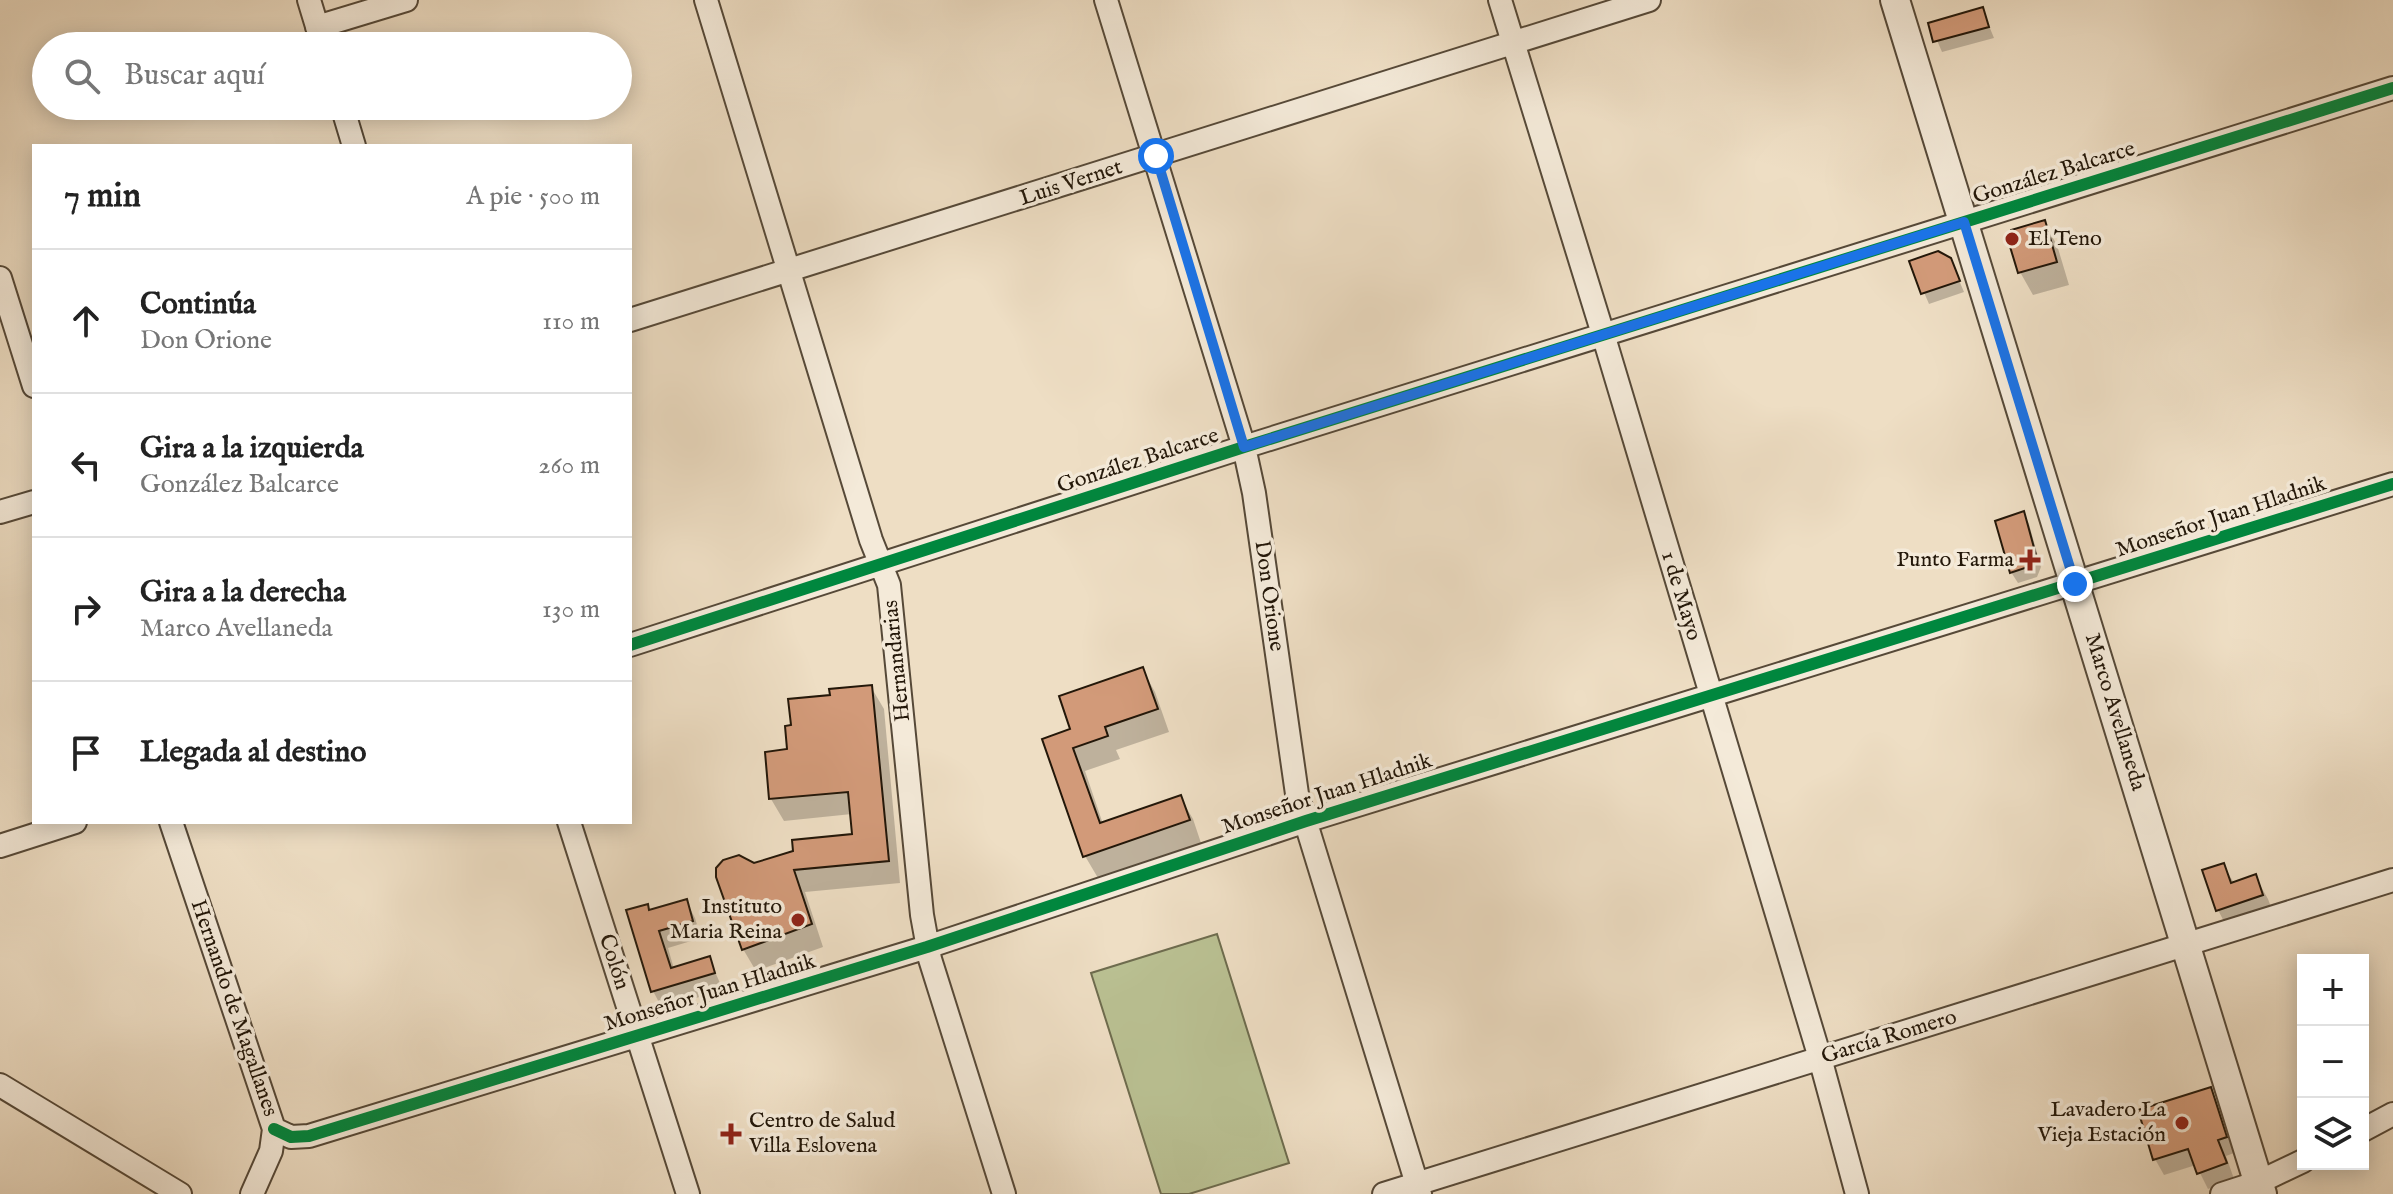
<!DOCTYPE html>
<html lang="es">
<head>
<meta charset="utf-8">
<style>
  :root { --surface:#fff; --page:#f2f2f2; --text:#222; --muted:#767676; --line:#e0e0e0 }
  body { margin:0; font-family:"IM FELL English",serif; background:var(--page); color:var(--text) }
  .controls { position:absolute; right:24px; bottom:24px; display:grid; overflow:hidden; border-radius:0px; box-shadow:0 4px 20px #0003 }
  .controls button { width:72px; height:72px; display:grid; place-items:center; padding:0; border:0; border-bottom:2px solid var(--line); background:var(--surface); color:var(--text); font:40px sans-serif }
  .stop { position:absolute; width:24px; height:24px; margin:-18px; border:6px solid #1a73e8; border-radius:50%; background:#fff }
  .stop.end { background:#1a73e8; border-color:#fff; box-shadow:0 2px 8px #0008 }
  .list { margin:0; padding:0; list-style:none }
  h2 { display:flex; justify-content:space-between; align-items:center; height:104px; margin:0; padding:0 32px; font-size:34px }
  h2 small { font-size:26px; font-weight:400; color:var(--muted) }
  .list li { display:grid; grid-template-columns:52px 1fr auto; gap:24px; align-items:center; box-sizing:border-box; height:144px; padding:0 32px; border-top:2px solid var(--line) }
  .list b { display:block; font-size:30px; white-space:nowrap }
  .list p { margin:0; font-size:26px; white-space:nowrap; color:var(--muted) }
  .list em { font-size:26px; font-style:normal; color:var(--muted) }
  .icon { flex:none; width:44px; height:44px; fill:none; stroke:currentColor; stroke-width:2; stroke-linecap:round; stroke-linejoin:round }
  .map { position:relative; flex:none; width:2393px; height:1194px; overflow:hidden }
  .search { position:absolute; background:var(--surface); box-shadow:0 4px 20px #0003; left:32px; top:32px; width:600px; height:88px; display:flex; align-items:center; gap:20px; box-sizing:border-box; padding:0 28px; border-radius:44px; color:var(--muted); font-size:30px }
  .panel { position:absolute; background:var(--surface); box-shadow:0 4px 20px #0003; left:32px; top:144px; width:600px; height:680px; border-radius:0px }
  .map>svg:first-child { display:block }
  .green { fill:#bac193; stroke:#6e6c4e; stroke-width:2 }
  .shadow { fill:#0003 }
  .building { fill:#d29a79; stroke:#231709; stroke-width:2 }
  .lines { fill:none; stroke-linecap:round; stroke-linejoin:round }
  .minor-casing { stroke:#564938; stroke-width:26 }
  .tertiary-casing { stroke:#564938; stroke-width:32 }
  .minor { stroke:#f4ead9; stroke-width:22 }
  .tertiary { stroke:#f4ead9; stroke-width:28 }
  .cycleway-casing { stroke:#f4ead9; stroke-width:17 }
  .cycleway { stroke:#00873e; stroke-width:12 }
  .route { stroke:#1a73e8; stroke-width:10 }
  .poi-dot { fill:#8f2418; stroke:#f4ead9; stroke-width:3 }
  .labels { text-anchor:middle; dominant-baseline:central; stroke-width:7; stroke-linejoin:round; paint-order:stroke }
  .street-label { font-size:22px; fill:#231709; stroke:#f4ead9 }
  .poi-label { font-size:22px; fill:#231709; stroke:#f4ead9; text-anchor:end }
</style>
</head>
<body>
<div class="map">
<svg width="2393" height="1194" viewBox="0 0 2393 1194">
  <rect width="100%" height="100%" fill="#eedec4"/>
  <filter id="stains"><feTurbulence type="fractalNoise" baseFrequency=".0025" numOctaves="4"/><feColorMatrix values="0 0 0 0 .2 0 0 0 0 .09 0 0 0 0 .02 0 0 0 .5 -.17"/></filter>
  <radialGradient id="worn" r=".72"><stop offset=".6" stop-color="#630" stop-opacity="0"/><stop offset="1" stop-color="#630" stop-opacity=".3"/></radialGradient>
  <path class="green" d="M1217,934L1289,1163L1189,1194H1161L1091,973Z"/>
  <path class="shadow" d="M1982,9L1994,38L1942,52L1930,24Z
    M2044,223L2057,245L2069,285L2033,295L2020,272L2011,240Z
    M1950,259L1964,292L1929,304L1911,262Z
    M2023,513L2029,524L2041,567L2037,577L2018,583L2011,572Z
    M1142,669L1155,692L1169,732L1116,750L1120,759L1085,771L1103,824L1180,797L1193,819L1201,843L1098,878L1085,856L1044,740L1073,730Z
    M871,687L884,709L900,883L805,892L823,947L756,971L743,949L753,865L854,836L852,814L784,821L771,799L790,751L832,697Z
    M2223,865L2234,883L2255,876L2268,899L2275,918L2230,933L2218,910Z
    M686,901L695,918L701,938L668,948L674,969L709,958L723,990L662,1008L653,991L650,912Z
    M2210,1090L2220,1105L2234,1153L2226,1156L2234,1179L2208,1189L2196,1165L2164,1175L2155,1159Z"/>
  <path class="building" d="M1983,7L1989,27L1933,42L1928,23Z
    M2045,220L2057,262L2018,273L2008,240L2011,230Z
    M1938,251L1951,258L1960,281L1921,294L1909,261Z
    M2024,511L2036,555L2031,566L2010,573L1995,521Z
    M1143,667L1158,709L1105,727L1108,736L1073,748L1100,823L1181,795L1190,820L1083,857L1042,739L1070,729L1059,696Z
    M872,685L889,861L794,870L812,924L742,950L716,877V868L723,860L739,855L754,863L793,851L792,840L852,834L848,792L769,799L765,752L787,749L785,726L791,725L788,699L830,695L829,689Z
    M2224,863L2231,883L2256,874L2263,895L2216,911L2202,870Z
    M687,899L693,921L659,931L671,968L710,956L715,973L651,992L626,910L648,904L649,910Z
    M2211,1087L2227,1137L2218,1140L2227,1163L2197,1174L2188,1149L2153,1160L2138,1110Z"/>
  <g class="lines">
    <defs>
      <path id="minor" d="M309,0L323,46
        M706,0L871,540L889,585L922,915L930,959L1004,1194
        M1106,0L1244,447L1254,493L1297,794L1420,1194
        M1500,0L1603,334L1820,1058L1857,1194
        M317,27L406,0
        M342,106L354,146
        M0,278L34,386
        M630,320L1649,0
        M0,512L34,502
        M630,645L1244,447L2393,88
        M171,822L274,1129L271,1151L252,1194
        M569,822L688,1194
        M0,846L75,822
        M0,1085L180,1194
        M274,1129L291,1137L309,1136L927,947L1306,821L2393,484
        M2363,1130L2393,1114
        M1384,1194L2393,880
        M2222,1194L2259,1182L2303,1161"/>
      <path id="tertiary" d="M1895,0L2262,1194"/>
    </defs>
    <use href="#minor" class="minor-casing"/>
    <use href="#tertiary" class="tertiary-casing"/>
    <use href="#minor" class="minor"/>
    <use href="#tertiary" class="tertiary"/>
    <defs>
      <path id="cycleway" d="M630,645L1244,447L2393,88
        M274,1129L291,1137L309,1136L927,947L1306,821L2393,484"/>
    </defs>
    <use href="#cycleway" class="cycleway-casing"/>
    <use href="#cycleway" class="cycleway"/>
  </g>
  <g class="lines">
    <path class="route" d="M1156,156L1244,447L1964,222L2075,584"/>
  </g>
  <g class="poi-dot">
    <circle cx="2012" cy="239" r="8"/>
    <path d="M2026 548h8v8h8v8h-8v8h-8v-8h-8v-8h8z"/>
    <circle cx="798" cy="920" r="8"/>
    <circle cx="2182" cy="1123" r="8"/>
    <path d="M727 1122h8v8h8v8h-8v8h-8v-8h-8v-8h8z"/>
  </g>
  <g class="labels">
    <g class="street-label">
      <text transform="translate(2054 173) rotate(-17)">González Balcarce</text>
      <text transform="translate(1071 183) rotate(-18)">Luis Vernet</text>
      <text transform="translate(1138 461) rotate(-18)">González Balcarce</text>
      <text transform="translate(2221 517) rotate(-18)">Monseñor Juan Hladnik</text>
      <text transform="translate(1269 596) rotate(82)">Don Orione</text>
      <text transform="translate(1681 596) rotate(73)">1 de Mayo</text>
      <text transform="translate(897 661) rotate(-96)">Hernandarias</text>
      <text transform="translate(2115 712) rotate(73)">Marco Avellaneda</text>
      <text transform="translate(1327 794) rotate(-18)">Monseñor Juan Hladnik</text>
      <text transform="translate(614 962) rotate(72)">Colón</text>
      <text transform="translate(710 993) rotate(-17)">Monseñor Juan Hladnik</text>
      <text transform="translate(234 1008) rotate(71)">Hernando de Magallanes</text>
      <text transform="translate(1889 1037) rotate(-17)">García Romero</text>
    </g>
    <g class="poi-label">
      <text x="2028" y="239" text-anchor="start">El Teno</text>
      <text x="2014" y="560">Punto Farma</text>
      <text x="782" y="907">Instituto<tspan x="782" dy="25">Maria Reina</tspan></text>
      <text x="2166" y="1110">Lavadero La<tspan x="2166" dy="25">Vieja Estación</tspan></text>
      <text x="749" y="1121" text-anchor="start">Centro de Salud<tspan x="749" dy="25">Villa Eslovena</tspan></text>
    </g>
  </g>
  <rect width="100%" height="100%" filter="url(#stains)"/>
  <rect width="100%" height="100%" fill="url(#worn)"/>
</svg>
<div class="controls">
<button>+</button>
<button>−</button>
<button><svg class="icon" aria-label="layers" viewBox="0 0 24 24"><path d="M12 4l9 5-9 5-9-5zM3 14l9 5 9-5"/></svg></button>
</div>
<div class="stop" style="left:1156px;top:156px"></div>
<div class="stop end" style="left:2075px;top:584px"></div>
<div class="search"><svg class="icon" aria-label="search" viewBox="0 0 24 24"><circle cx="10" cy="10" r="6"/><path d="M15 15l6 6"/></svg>Buscar aquí</div>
<section class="panel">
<h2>7 min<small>A pie · 500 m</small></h2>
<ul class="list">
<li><svg class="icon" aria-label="ahead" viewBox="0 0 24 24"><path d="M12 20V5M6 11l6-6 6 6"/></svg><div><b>Continúa</b><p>Don Orione</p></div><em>110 m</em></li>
<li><svg class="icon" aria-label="left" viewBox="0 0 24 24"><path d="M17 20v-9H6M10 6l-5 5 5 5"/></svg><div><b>Gira a la izquierda</b><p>González Balcarce</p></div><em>260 m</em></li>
<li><svg class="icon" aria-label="right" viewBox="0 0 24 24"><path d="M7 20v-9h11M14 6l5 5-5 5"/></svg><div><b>Gira a la derecha</b><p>Marco Avellaneda</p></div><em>130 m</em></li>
<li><svg class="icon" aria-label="arrive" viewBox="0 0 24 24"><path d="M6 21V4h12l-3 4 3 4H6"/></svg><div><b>Llegada al destino</b></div></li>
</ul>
</section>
</div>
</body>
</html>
